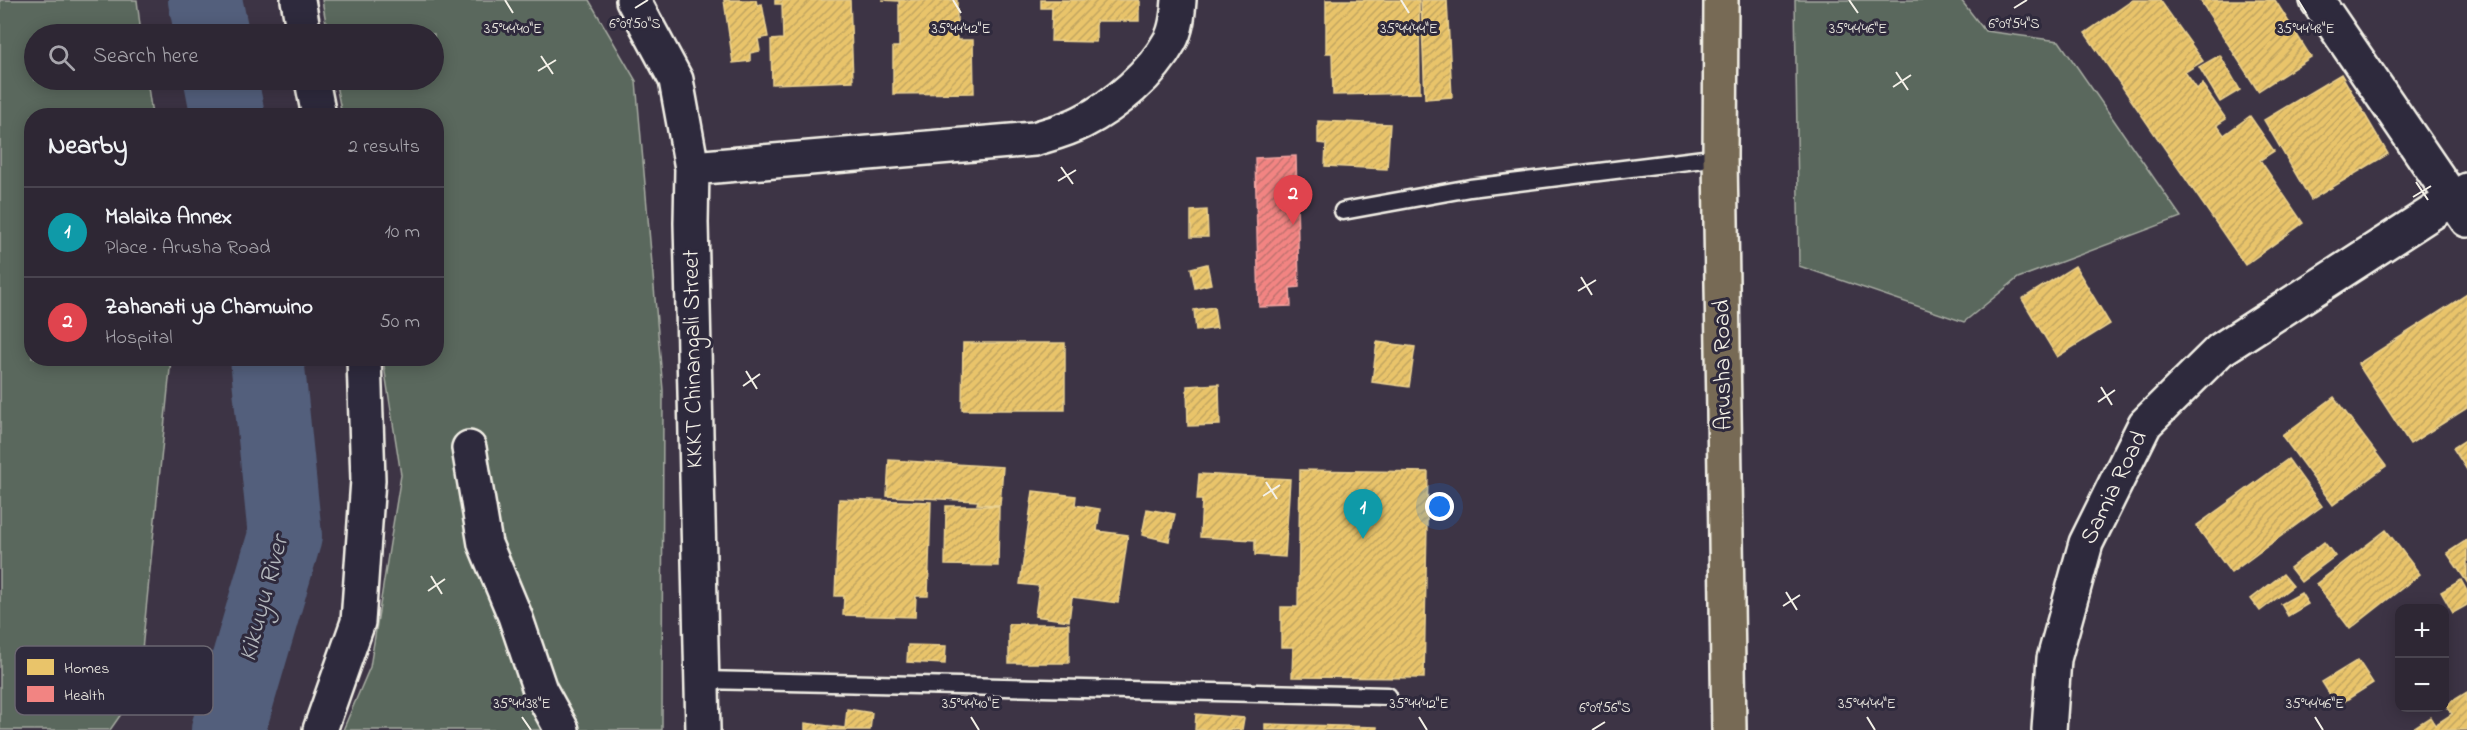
<!DOCTYPE html>
<html lang="en">
<head>
<meta charset="utf-8">
<style>
  :root { --surface:#2e2734; --page:#362f3c; --text:#f1f3f6; --muted:#a7a5ac; --line:#49444f; --accent:#ffd166 }
  body { margin:0; font-family:"Indie Flower",sans-serif; background:var(--page); color:var(--text) }
  .controls { position:absolute; right:18px; bottom:18px; display:grid; overflow:hidden; border-radius:12px; box-shadow:0 3px 15px #0003 }
  .controls button { width:54px; height:54px; display:grid; place-items:center; padding:0; border:0; border-bottom:2px solid var(--line); background:var(--surface); color:var(--text); font:30px sans-serif }
  .you { position:absolute; left:1440px; top:507px; width:21px; height:21px; margin:-15px; border:4px solid #fff; border-radius:50%; background:#1a73e8; box-shadow:0 0 0 9px #1a73e833 }
  .badge { display:grid; place-items:center; width:39px; height:39px; border-radius:50%; background:var(--accent); color:#fff; font-size:20px; font-weight:700 }
  .pin { position:absolute; translate:-50% -50px; filter:drop-shadow(0 2px 3px #0008) }
  .pin::after { content:''; position:absolute; top:32px; width:21px; height:18px; background:inherit; clip-path:polygon(0 0,100% 0,50% 100%) }
  .list { margin:0; padding:0; list-style:none }
  h2 { display:flex; justify-content:space-between; align-items:center; height:78px; margin:0; padding:0 24px; font-size:26px }
  h2 small { font-size:20px; font-weight:400; color:var(--muted) }
  .list li { display:grid; grid-template-columns:39px 1fr auto; gap:18px; align-items:center; box-sizing:border-box; height:90px; padding:0 24px; border-top:2px solid var(--line) }
  .list b { display:block; font-size:22px; white-space:nowrap }
  .list p { margin:0; font-size:20px; white-space:nowrap; color:var(--muted) }
  .list em { font-size:20px; font-style:normal; color:var(--muted) }
  .icon { flex:none; width:33px; height:33px; fill:none; stroke:currentColor; stroke-width:2; stroke-linecap:round; stroke-linejoin:round }
  .map { position:relative; flex:none; width:2467px; height:730px; overflow:hidden }
  .search { position:absolute; background:var(--surface); box-shadow:0 3px 15px #0003; left:24px; top:24px; width:420px; height:66px; display:flex; align-items:center; gap:15px; box-sizing:border-box; padding:0 21px; border-radius:33px; color:var(--muted); font-size:22px }
  .panel { position:absolute; background:var(--surface); box-shadow:0 3px 15px #0003; left:24px; top:108px; width:420px; height:258px; border-radius:24px }
  .map>svg:first-child { display:block }
  .grass { fill:#5a675d; stroke:#a7aca2; stroke-width:1.5 }
  .homes { fill:url(#homes-hatch); stroke:#ecd290; stroke-width:1.5 }
  .health { fill:url(#health-hatch); stroke:#f3a5a1; stroke-width:1.5 }
  .lines { fill:none; stroke-linecap:round; stroke-linejoin:round }
  .river { stroke:#525f7b; stroke-width:74 }
  .lane-casing { stroke:#f4f1e8; stroke-width:21 }
  .street-casing { stroke:#f4f1e8; stroke-width:38 }
  .highway-casing { stroke:#f4f1e8; stroke-width:38 }
  .lane { stroke:#2f2a3d; stroke-width:16 }
  .street { stroke:#2f2a3d; stroke-width:33 }
  .highway { stroke:#776a54; stroke-width:33 }
  .ticks { fill:none; stroke:#f4f1e8; stroke-width:2 }
  .labels { text-anchor:middle; dominant-baseline:central; stroke-width:6; stroke-linejoin:round; paint-order:stroke }
  .street-label { font-size:24px; fill:#f4f1e8; stroke:#2f2a3d }
  .water-label { font-size:26px; font-style:italic; fill:#b3b7bc; stroke:#2f2a3d }
  .key { fill:#2f2a3d; stroke:#6a6670; stroke-width:1.5 }
  .key-label { font-size:16px; fill:#f4f1e8 }
  .ticks-label { font-size:15px; text-anchor:middle; fill:#f4f1e8; stroke:#2f2a3d; stroke-width:6; stroke-linejoin:round; paint-order:stroke }
</style>
</head>
<body>
<div class="map">
<svg width="2467" height="730" viewBox="0 0 2467 730">
  <defs>
    <pattern id="homes-hatch" width="6" height="6" patternUnits="userSpaceOnUse" patternTransform="scale(1.5)"><rect width="6" height="6" fill="#e9c46a"/><path d="M-1 1l2-2M0 6l6-6M5 7l2-2" fill="none" stroke="#c1a561"/></pattern>
    <pattern id="health-hatch" width="6" height="6" patternUnits="userSpaceOnUse" patternTransform="scale(1.5)"><rect width="6" height="6" fill="#f28482"/><path d="M-1 1l2-2M0 6l6-6M5 7l2-2" fill="none" stroke="#bf7270"/></pattern>
  </defs>
  <rect width="100%" height="100%" fill="#3d3445"/>
  <filter id="ink" filterUnits="userSpaceOnUse"><feTurbulence type="fractalNoise" baseFrequency=".0167" numOctaves="2"/><feDisplacementMap in="SourceGraphic" scale="12" xChannelSelector="R" yChannelSelector="G"/><feConvolveMatrix kernelMatrix="1 2 1 2 8 2 1 2 1" color-interpolation-filters="sRGB"/></filter>
  <g filter="url(#ink)">
    <path class="grass" d="M0,0H137L141,34H34V80H147L152,115L32,116V358L171,359L138,690L110,730H0Z
      M322,0H589L636,81L663,390L662,730H343L370,667L401,475L383,359L436,358V116L342,115L335,80H434V34H328Z
      M1795,0H1961L1985,31L2059,41L2181,217L2018,278L1964,322L1799,266Z"/>
    <path class="homes" d="M724,0H756L757,5L762,4L768,37L758,39L760,51L750,53V61L733,63Z
      M775,0H850L853,81L772,84L771,40L783,39L782,4H775Z
      M882,0H957V40H973L974,93L893,94V47H899V1Z
      M1041,0H1139V21H1096V42L1051,41L1052,8H1041Z
      M1326,0H1419L1420,93L1333,95L1332,53H1326Z
      M1421,0H1447L1452,97L1425,99Z
      M2133,0H2160L2203,61L2185,72L2197,89L2202,84L2226,119L2217,125L2224,135L2250,116L2274,151L2260,160L2303,223L2245,265L2085,33Z
      M2200,0H2275L2311,57L2258,91Z
      M2220,55L2240,90L2220,102L2199,67Z
      M2341,74L2388,154L2311,200L2264,120Z
      M1318,121L1390,124L1387,169L1325,166L1326,144L1318,143Z
      M1207,210L1208,237H1191V211Z
      M1207,264L1211,284L1195,288L1191,268Z
      M2075,266L2110,324L2057,357L2022,299Z
      M2467,294V408L2410,444L2358,364Z
      M1214,307L1217,328L1196,331L1194,310Z
      M1377,342L1415,347L1409,387L1372,382Z
      M963,343H1065V410H962Z
      M1219,384L1220,425L1188,426L1187,386Z
      M2334,397L2386,466L2333,505L2282,436Z
      M2467,439V470L2453,448Z
      M2288,459L2322,506L2231,573L2196,526Z
      M889,460L1003,467L1000,505L977,504L978,501L887,496Z
      M1300,470L1428,472L1424,678L1292,677L1293,647H1281V607H1298Z
      M1199,474L1290,479L1285,557L1255,555V540L1200,537L1202,500H1197Z
      M1033,491L1076,496L1075,505L1100,509L1097,531L1128,535L1118,603L1072,597L1069,621L1035,616L1039,586L1020,584Z
      M839,499L931,502L928,596H916L915,617L843,615L844,596H835Z
      M946,506H999L998,566L945,565Z
      M1147,509L1175,514L1169,541L1142,535Z
      M2386,530L2420,574L2350,629L2316,584Z
      M2467,540V582L2447,553Z
      M2324,542L2335,556L2301,582L2290,568Z
      M2283,574L2293,586L2260,611L2251,599Z
      M2461,580L2467,591V605L2453,613L2441,592Z
      M2301,593L2308,604L2288,616L2281,604Z
      M1009,624H1069V663H1009Z
      M908,645L946,646L945,664L907,662Z
      M2358,660L2373,683L2337,706L2322,682Z
      M2467,692V730H2410L2430,717L2435,725L2452,714L2446,705Z
      M847,709L872,713L870,730H805V723L845,728Z
      M1196,714L1244,718L1242,730H1195Z
      M1265,724L1377,727V730H1265Z"/>
    <path class="health" d="M1296,156L1299,287L1290,288L1291,306L1259,307L1255,158Z"/>
    <g class="lines">
      <path class="river" d="M205,0L212,34
        M221,80L228,116
        M228,730L285,536L267,358"/>
      <defs>
        <path id="lane" d="M1343,211L1470,188L1720,157
          M702,680L1388,696"/>
        <path id="street" d="M298,0L304,34
          M633,0L676,80L692,168L691,223L703,730
          M2317,0L2467,220
          M312,80L319,116
          M692,168L1034,139C1050,134 1067,130 1082,122C1116,105 1152,74 1170,41C1177,29 1178,13 1179,0
          M469,448L485,544L515,616L540,690L562,730
          M320,730L358,622L368,480L364,358
          M2049,730L2054,659L2086,543L2145,424L2220,350L2467,190"/>
        <path id="highway" d="M1721,0L1720,157L1729,730"/>
      </defs>
      <use href="#lane" class="lane-casing"/>
      <use href="#street" class="street-casing"/>
      <use href="#highway" class="highway-casing"/>
      <use href="#lane" class="lane"/>
      <use href="#street" class="street"/>
      <use href="#highway" class="highway"/>
    </g>
  </g>
  <path class="ticks" d="M505,0L513,13M953,0L961,13M1401,0L1409,13M1849,0L1858,13M2298,0L2306,13M635,8L648,0M2014,8L2027,0M541,56L553,74M538,71L556,60M1896,72L1908,90M1893,87L1911,75M1061,167L1073,184M1058,181L1076,170M2416,182L2428,200M2413,197L2431,186M1581,277L1592,295M1578,291L1596,280M746,371L757,389M743,386L760,374M2101,387L2112,405M2098,402L2115,390M1266,482L1277,499M1263,496L1280,485M431,576L442,594M428,591L445,579M1786,592L1797,610M1783,606L1800,595M522,717L531,730M971,717L979,730M1419,717L1427,730M1867,717L1875,730M2315,717L2323,730M1592,730L1605,722"/>
  <g class="labels">
    <g class="street-label">
      <text transform="translate(694 359) rotate(-91)">KKKT Chinangali Street</text>
      <text transform="translate(1724 365) rotate(-91)">Arusha Road</text>
      <text transform="translate(2115 488) rotate(-64)">Samia Road</text>
    </g>
    <g class="water-label">
      <text transform="translate(265 599) rotate(-75)">Kikuyu River</text>
    </g>
  </g>
  <rect x="15" y="646" width="198" height="69" rx="9" class="key"/>
  <rect x="27" y="659" width="27" height="16" fill="#e9c46a"/>
  <rect x="27" y="686" width="27" height="16" fill="#f28482"/>
  <g class="key-label">
    <text x="64" y="673">Homes</text>
    <text x="64" y="700">Health</text>
  </g>
  <g class="ticks-label">
    <text x="635" y="28">6°09'50"S</text>
    <text x="2014" y="28">6°09'54"S</text>
    <text x="961" y="33">35°44'42"E</text>
    <text x="1409" y="33">35°44'44"E</text>
    <text x="1858" y="33">35°44'46"E</text>
    <text x="2306" y="33">35°44'48"E</text>
    <text x="513" y="33">35°44'40"E</text>
    <text x="522" y="708">35°44'38"E</text>
    <text x="971" y="708">35°44'40"E</text>
    <text x="1419" y="708">35°44'42"E</text>
    <text x="1867" y="708">35°44'44"E</text>
    <text x="2315" y="708">35°44'46"E</text>
    <text x="1605" y="712">6°09'56"S</text>
  </g>
</svg>
<div class="controls">
<button>+</button>
<button>−</button>
</div>
<div class="you"></div>
<div class="pin badge" style="left:1363px;top:539px;background:#0f9aa8">1</div>
<div class="pin badge" style="left:1293px;top:225px;background:#e0444e">2</div>
<div class="search"><svg class="icon" aria-label="search" viewBox="0 0 24 24"><circle cx="10" cy="10" r="6"/><path d="M15 15l6 6"/></svg>Search here</div>
<section class="panel">
<h2>Nearby<small>2 results</small></h2>
<ul class="list">
<li><span class="badge" style="background:#0f9aa8">1</span><div><b>Malaika Annex</b><p>Place · Arusha Road</p></div><em>10 m</em></li>
<li><span class="badge" style="background:#e0444e">2</span><div><b>Zahanati ya Chamwino</b><p>Hospital</p></div><em>50 m</em></li>
</ul>
</section>
</div>
</body>
</html>
